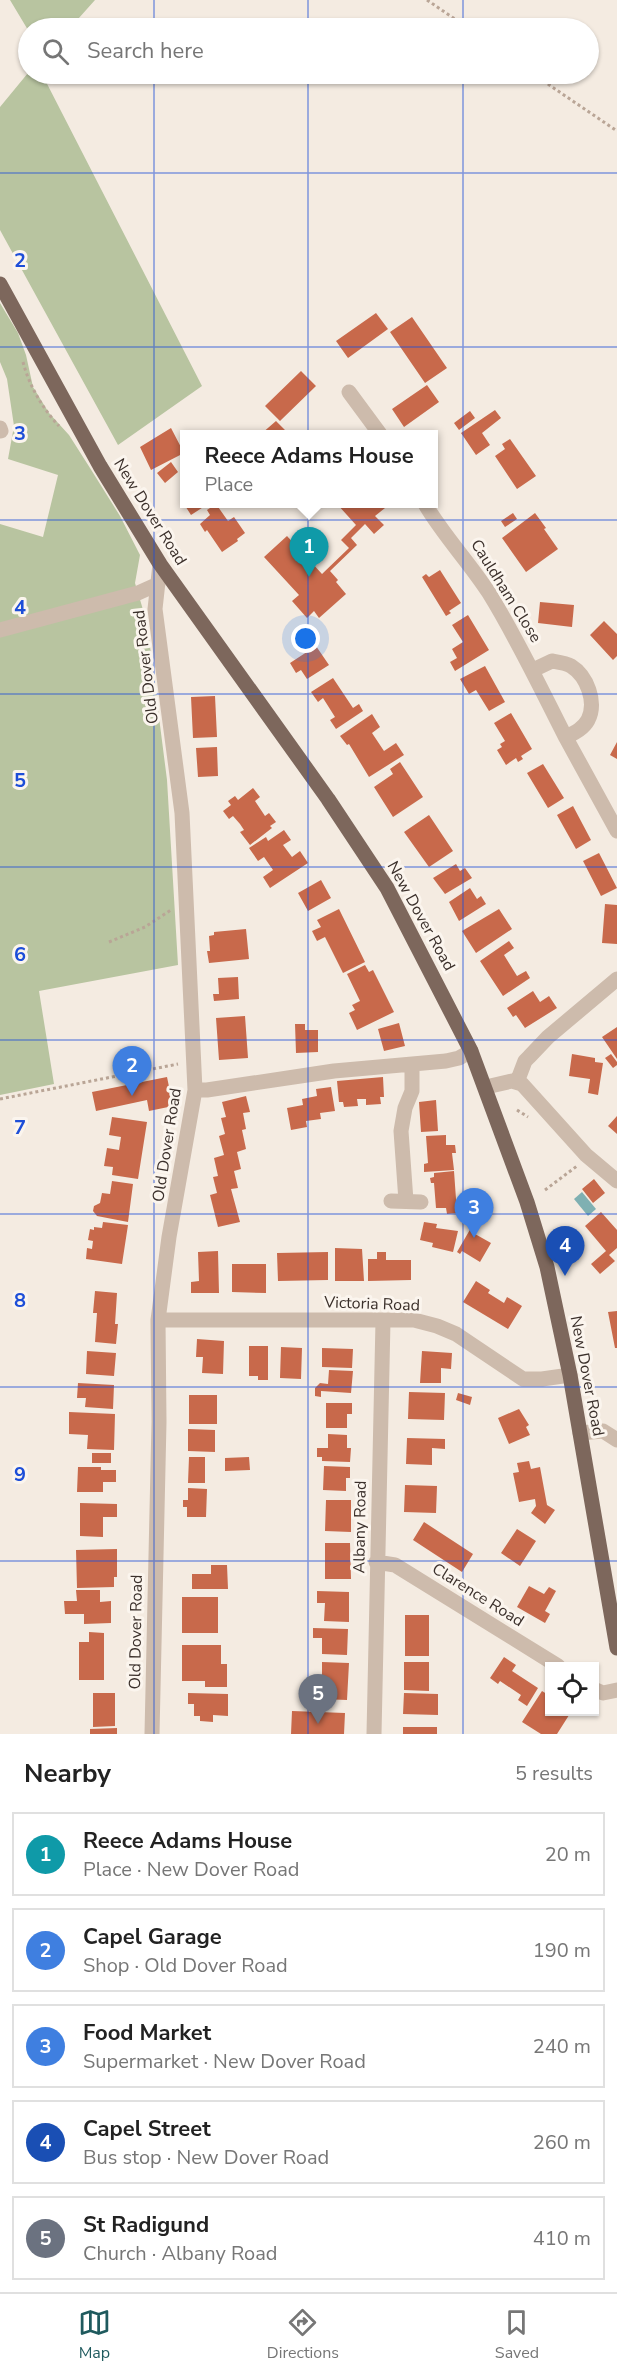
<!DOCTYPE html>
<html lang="en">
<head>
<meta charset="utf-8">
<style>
  :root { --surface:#fff; --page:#f2f2f2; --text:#222; --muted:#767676; --line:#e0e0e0; --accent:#1f5a5e }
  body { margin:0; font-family:"Nunito Sans",sans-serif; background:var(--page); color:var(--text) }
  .controls { position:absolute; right:18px; bottom:18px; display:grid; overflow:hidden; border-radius:0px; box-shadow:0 2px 4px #0004 }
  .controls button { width:54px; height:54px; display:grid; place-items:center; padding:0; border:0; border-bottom:2px solid var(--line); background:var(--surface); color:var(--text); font:30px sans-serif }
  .you { position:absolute; left:306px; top:639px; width:21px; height:21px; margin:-15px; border:4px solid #fff; border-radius:50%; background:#1a73e8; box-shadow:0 0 0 9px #1a73e833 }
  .badge { display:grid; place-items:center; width:39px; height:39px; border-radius:50%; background:var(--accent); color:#fff; font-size:20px; font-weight:700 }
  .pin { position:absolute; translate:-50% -50px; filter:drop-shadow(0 2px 3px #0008) }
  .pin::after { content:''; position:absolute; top:32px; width:21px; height:18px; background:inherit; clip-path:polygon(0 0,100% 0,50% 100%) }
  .popup { position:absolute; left:180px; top:430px; width:258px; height:78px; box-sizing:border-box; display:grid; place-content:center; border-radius:0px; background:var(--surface); filter:drop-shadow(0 2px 4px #0005); font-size:20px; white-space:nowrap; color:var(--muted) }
  .popup b { font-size:22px; color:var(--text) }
  .popup::after { content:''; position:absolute; left:50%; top:100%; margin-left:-12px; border:12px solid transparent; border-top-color:var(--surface) }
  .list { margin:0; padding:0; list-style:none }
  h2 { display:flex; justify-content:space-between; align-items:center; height:78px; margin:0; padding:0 24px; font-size:26px }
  h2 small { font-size:20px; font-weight:400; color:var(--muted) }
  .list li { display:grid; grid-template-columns:39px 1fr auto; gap:18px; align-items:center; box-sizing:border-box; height:84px; margin:0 12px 12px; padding:0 12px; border:2px solid var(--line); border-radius:0px }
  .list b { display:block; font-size:22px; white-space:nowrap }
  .list p { margin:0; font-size:20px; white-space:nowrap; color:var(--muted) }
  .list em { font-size:20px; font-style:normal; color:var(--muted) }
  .icon { flex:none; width:33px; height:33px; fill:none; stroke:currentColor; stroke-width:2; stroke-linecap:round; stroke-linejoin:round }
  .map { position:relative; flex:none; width:617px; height:1734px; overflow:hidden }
  .search { position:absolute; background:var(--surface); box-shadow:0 2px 4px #0004; left:18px; right:18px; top:18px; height:66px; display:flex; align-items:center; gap:15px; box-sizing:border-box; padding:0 21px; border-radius:33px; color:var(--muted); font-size:22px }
  .sheet { height:558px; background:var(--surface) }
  nav { display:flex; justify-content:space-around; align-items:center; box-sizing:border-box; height:84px; border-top:2px solid var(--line); background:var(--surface); font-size:16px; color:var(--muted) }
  nav a { display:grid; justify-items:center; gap:3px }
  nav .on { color:var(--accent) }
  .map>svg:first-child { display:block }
  .green { fill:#b8c4a0 }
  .water { fill:#7fb0b2 }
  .building { fill:#c8694b }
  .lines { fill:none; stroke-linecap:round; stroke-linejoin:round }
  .path { stroke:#b9a596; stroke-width:3; stroke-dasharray:3 3; stroke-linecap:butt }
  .minor { stroke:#cdbbac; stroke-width:15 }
  .major { stroke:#7d675c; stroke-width:15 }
  .grid { fill:none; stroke:#1d4ed8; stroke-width:1.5; stroke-opacity:0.55 }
  .labels { text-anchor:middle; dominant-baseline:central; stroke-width:6; stroke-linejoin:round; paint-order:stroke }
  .street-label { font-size:16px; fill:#3b302b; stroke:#fbf5ee }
  .grid-label { font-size:20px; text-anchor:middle; font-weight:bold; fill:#1d4ed8; stroke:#fbf5ee; stroke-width:6; stroke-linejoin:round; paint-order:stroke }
</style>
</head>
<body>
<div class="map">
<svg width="617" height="1734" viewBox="0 0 617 1734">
  <rect width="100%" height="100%" fill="#f4ebe1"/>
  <path class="green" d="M10,0H95L70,28L28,30Z
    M28,73L42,74L202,386L118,445L0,230V107Z
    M0,303L18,333L26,355L33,387L49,413L69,435L90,468L120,516L140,555L135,583L147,623L167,780L178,965L39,991L54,1084L0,1095V524L43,537L58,475L8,459L14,426L7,379L0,362Z"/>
  <path class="water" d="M582,1192L596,1209L588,1216L574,1199Z"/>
  <path class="building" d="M376,313L388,329L348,358L336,341Z
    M412,317L447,368L425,383L390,332Z
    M301,371L316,386L280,421L265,406Z
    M427,385L439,402L404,427L392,409Z
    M495,410L501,418L482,433L490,445L476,455L461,433Z
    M470,411L475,418L459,430L454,423Z
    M276,421L289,434H261Z
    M171,428L184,453L151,470L140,447Z
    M510,439L536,476L517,489L495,456L505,449L502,444Z
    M171,462L178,472L165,483L157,473Z
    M184,504H208L191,515Z
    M216,504L228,521L234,517L245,533L237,539L238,541L222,552L207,530L205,532L200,524L210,515L207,510Z
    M337,504H390L375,516L384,525L374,534L365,524L351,538L357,545L330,571L338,580L336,582L346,594L319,618L314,611L307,618L292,601L299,595L264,557L287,536L322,574L349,548L341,540L356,525Z
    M513,513L517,519L505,527L501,521Z
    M535,513L546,528L544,529L558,549L526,572L502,538Z
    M440,570L461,603L449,611L451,613L446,616L422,577L426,574L429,577Z
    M540,602L574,605L572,627L538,623Z
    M468,615L489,650L455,671L450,662L457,658L452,649L463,642L452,625Z
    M604,621L617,634V656L613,660L590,635Z
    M316,646L329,665L307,679L301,670L296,673L290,663Z
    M485,666L505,702L489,711L476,690L469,694L460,679Z
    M333,678L353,708L359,704L363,711L336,729L330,720L335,717L323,698L318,702L311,692Z
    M215,696L217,737L193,738L191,697Z
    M511,713L532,749L521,756L523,759L518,762L516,758L506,765L497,750L502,747L500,744L505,741L494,723Z
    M372,714L380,727L372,733L384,751L396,743L404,755L369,777L349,744L347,745L340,736Z
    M617,742V759L610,755Z
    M217,747L218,776L198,777L196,748Z
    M400,762L423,797L393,817L374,787L393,774L390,769Z
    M543,764L564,798L548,808L527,773Z
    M253,788L260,797L255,801L265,816L269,813L276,822L270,826L272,828L250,845L240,832L244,830L240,824L233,816L229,819L223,811L231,805L228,801L235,796L238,800Z
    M573,806L591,840L576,849L557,815Z
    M429,815L453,851L429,867L404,832Z
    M284,830L291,840L283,845L292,857L300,851L308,863L270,888L263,877L273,870L264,857L258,861L249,848L266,837L268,841Z
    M599,853L617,888L601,896L583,861Z
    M456,864L460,871L465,868L472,878L445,894L433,878Z
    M321,880L331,898L308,911L298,893Z
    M470,888L477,899L481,896L486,904L459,921L449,902Z
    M605,904L617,905V944L602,943Z
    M339,909L365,962L343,973L325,937L317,941L312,931L321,927L317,920Z
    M499,909L512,929L476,953L462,931Z
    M246,929L249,959L209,963L207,951H210L209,936L214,935V932Z
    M509,941L514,948L504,955L517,976L526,971L530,978L503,996L480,961Z
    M365,965L369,972L373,970L394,1012L357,1030L349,1013L355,1010L352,1005L360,1001L347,974Z
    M238,977L239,999L214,1001L213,994H219L218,978Z
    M533,991L540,1002L549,996L557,1008L525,1028L516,1015L513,1017L507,1008Z
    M245,1016L248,1058L219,1060L216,1018Z
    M399,1023L405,1046L384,1051L378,1029Z
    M295,1024H305V1030H318V1052L296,1053Z
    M617,1027V1059L602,1037Z
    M572,1054L595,1058V1062L603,1063L598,1095L588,1093L590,1079L569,1076Z
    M611,1054L617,1062V1065L613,1068L605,1058Z
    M167,1077L173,1106L149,1111L147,1100L96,1111L92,1092Z
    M383,1077L384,1097H380L381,1104L366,1105V1099H357L358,1106L344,1107L343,1102H339L337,1081Z
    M331,1087L335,1111L320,1113L321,1119L306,1121L307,1127L291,1130L287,1108L303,1105L302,1099L317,1096L316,1089Z
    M246,1096L250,1112L243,1113L246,1129L242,1130L246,1149L237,1152L241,1169L234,1171L238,1188L231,1189L240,1222L218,1227L210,1195L217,1193L213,1177L218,1176L214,1158L224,1155L219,1136L225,1134L221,1118L226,1117L222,1102Z
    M436,1100L438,1131L421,1132L419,1102Z
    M617,1116V1134L608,1126Z
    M112,1117L147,1122L138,1179L112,1175L113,1167L104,1166L107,1148L119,1150L121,1137L109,1135Z
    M446,1135V1145H455L456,1153H452L454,1170L424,1172V1164L428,1163L426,1136Z
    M454,1171L457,1213L447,1214L446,1208H436L434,1183H431L430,1178L434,1177V1173Z
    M594,1179L605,1193L593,1203L582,1189Z
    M112,1181L133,1184L128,1222L97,1216L93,1211L94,1206L100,1203L102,1193L110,1194Z
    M601,1212L617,1230V1248L609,1255L615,1261L600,1274L591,1264L606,1251L585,1226Z
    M475,1221L480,1224L475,1234L491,1243L480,1262L462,1251L460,1254L457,1252Z
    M103,1222L128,1225L122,1264L86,1259L87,1248L92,1249L93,1241L88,1240L90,1229L94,1230V1227L102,1228Z
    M424,1222L437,1224L436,1228L458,1231L453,1252L432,1247L433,1243L420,1240Z
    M335,1248L362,1249L364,1281H335Z
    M218,1251L219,1293H191V1282L199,1281L198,1252Z
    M328,1252V1280L278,1281L277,1253Z
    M377,1252H386V1260H411V1280L368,1281V1259H377Z
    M232,1264H266V1293L232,1292Z
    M476,1281L490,1290L488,1293L504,1303L507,1297L522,1306L508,1329L463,1302Z
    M95,1291L117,1293L115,1324H118L116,1344L95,1342L97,1313H93Z
    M617,1311V1348H615L608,1312Z
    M197,1339L224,1341L223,1374L202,1373L203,1357H196Z
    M249,1346H268V1380H258V1376H249Z
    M281,1347L302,1348L301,1379L280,1378Z
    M322,1348L353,1349L352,1368L322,1367Z
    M87,1351L116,1353L114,1376L86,1374Z
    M422,1351L452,1353L451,1369L441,1368V1383H420Z
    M329,1370L353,1371L351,1393L321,1391V1397L315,1396V1388L320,1383L328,1384Z
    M78,1383L114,1385L113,1409L85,1407L86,1398H77Z
    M409,1392L445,1393L444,1420L408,1419Z
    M458,1393L472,1397L470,1405L456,1400Z
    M189,1395H217V1424H189Z
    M326,1403H352V1414H347V1428H326Z
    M519,1409L529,1425L526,1427L530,1435L509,1444L498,1418Z
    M69,1412L115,1414L114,1450L87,1449L88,1435L69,1434Z
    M188,1429L215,1430V1452L188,1451Z
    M328,1434L347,1435V1448H351L350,1462L322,1461V1457H317V1448H328Z
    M407,1438L445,1439V1449L432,1448V1465L406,1464Z
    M92,1453H111V1463H92Z
    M189,1457H205V1483H188Z
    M249,1457L250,1470L225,1471V1458Z
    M529,1461L531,1469L540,1467L547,1505L555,1510L545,1524L531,1513L536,1506L535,1499L519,1502L513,1473L519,1472L517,1463Z
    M324,1466L350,1467V1478H346V1491L323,1490Z
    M78,1467H101V1470H116V1482H103V1492H77Z
    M405,1485L437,1486L436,1513L404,1512Z
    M188,1488L207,1489L206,1517H187V1507H183V1500H188Z
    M326,1500H351V1532L325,1531Z
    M80,1503L117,1504V1517H103V1537L80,1536Z
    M424,1522L473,1554L462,1572L413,1540Z
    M517,1529L536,1541L520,1566L501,1553Z
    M325,1543H350L351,1579H325Z
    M117,1549V1577H114V1587L77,1588L76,1550Z
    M211,1565H227L228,1589H192V1574H211Z
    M529,1586L544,1594L549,1587L556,1591L545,1611L550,1614L545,1623L517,1607Z
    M76,1590H100V1602L111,1601V1623L84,1624V1614H65L64,1601H77Z
    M317,1591L349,1592V1622L324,1621L325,1603H317Z
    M182,1597H218V1633H182Z
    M405,1615H429V1656H405Z
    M313,1628L348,1629L347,1655L322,1654V1638H313Z
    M89,1632L104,1633V1680H79V1642H89Z
    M182,1645H221V1664H227V1687H205V1681H182Z
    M504,1657L516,1665L512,1671L538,1688L527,1706L518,1700L521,1695L500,1681L498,1684L490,1678Z
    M322,1662L349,1663L347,1700L321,1699V1692L314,1691L315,1681H322Z
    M404,1662H429V1691L404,1690Z
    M542,1691L550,1696V1712H571L557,1734H541L522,1722Z
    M93,1693H115V1726L93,1727Z
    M188,1693L228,1694V1716L213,1715V1722L200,1721V1716H194V1704H188Z
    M404,1693L438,1694V1715L403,1714Z
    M292,1711L345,1713L344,1734H291Z
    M403,1727H437V1734H403Z
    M117,1728V1734H90V1729Z"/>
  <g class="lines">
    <path class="path" d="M427,0L468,28
      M533,74L617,131
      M23,362C29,385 42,408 59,426
      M109,942L145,927L171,910
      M0,1099L178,1064
      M517,1110L528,1117
      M545,1190L577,1166"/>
    <path class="minor" d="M349,392L380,434
      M0,428L1,431
      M425,504C443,535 469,562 489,593C518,640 541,689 566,738C583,769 600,800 617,831
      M0,630L138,593L158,584
      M533,670L552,661C558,662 566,663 571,666C587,676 597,702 588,720C583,729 574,733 566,737
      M517,1082L525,1061L529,1057L548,1037L617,979
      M486,1087L512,1081L522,1084L586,1155L617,1181
      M195,1090H207L334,1071L446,1061L459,1058L471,1051
      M391,1201L421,1202
      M406,1201L401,1131L405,1108L412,1091V1064
      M158,1320H414L437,1326L456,1334L523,1379H542L570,1375
      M580,1433L603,1431L617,1440
      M376,1562L395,1565L558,1666
      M594,1689L603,1693L617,1690
      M152,1734L159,1422L158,1320L169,1237L195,1090L182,813L155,609L160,564
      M374,1734L383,1321"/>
    <path class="major" d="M0,284L100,466L160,564L328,799L387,888L471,1051L527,1202L547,1267L570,1375L617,1648"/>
  </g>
  <path class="grid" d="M154,0V28M308,0V28M463,0V28M154,74V1734M308,74V1734M463,74V1734M0,173H617M0,347H617M0,520H617M0,694H617M0,867H617M0,1040H617M0,1214H617M0,1387H617M0,1561H617"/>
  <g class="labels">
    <g class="street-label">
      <text transform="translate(150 512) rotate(58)">New Dover Road</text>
      <text transform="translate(506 591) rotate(58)">Cauldham Close</text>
      <text transform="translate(146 667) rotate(-97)">Old Dover Road</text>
      <text transform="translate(421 916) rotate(61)">New Dover Road</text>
      <text transform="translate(167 1145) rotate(-81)">Old Dover Road</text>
      <text transform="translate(372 1304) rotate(2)">Victoria Road</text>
      <text transform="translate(587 1376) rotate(79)">New Dover Road</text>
      <text transform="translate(360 1527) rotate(-89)">Albany Road</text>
      <text transform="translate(478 1595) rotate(32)">Clarence Road</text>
      <text transform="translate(136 1632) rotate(-89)">Old Dover Road</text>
    </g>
  </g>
  <g class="grid-label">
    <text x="20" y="267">2</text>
    <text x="20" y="440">3</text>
    <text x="20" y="614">4</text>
    <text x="20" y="787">5</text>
    <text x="20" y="961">6</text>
    <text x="20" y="1134">7</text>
    <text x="20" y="1307">8</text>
    <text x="20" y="1481">9</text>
  </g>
</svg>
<div class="controls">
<button><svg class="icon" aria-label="locate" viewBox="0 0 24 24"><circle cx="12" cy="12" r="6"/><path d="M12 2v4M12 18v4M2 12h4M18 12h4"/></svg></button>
</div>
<div class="you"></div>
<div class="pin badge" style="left:309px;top:577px;background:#0f9aa8">1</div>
<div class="popup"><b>Reece Adams House</b>Place</div>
<div class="pin badge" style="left:132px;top:1096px;background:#3f7fe0">2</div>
<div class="pin badge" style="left:474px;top:1238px;background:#3f7fe0">3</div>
<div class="pin badge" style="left:565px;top:1276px;background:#1a4fb4">4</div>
<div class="pin badge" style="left:318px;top:1724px;background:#6b7280">5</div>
<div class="search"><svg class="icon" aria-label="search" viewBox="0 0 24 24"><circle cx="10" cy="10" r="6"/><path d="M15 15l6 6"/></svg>Search here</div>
</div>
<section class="sheet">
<h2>Nearby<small>5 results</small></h2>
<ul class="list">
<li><span class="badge" style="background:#0f9aa8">1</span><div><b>Reece Adams House</b><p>Place · New Dover Road</p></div><em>20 m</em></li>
<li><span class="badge" style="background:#3f7fe0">2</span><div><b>Capel Garage</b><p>Shop · Old Dover Road</p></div><em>190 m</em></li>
<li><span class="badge" style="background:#3f7fe0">3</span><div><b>Food Market</b><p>Supermarket · New Dover Road</p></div><em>240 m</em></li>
<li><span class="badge" style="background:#1a4fb4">4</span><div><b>Capel Street</b><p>Bus stop · New Dover Road</p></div><em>260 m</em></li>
<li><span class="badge" style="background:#6b7280">5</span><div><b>St Radigund</b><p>Church · Albany Road</p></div><em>410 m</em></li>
</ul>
</section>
<nav>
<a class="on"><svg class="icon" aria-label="map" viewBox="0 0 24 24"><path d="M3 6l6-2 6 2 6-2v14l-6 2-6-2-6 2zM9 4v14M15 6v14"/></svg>Map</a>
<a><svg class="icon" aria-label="directions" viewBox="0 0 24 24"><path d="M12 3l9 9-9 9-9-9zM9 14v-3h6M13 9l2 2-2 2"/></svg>Directions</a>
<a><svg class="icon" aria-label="saved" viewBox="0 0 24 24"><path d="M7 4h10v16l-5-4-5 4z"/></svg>Saved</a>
</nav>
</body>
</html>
